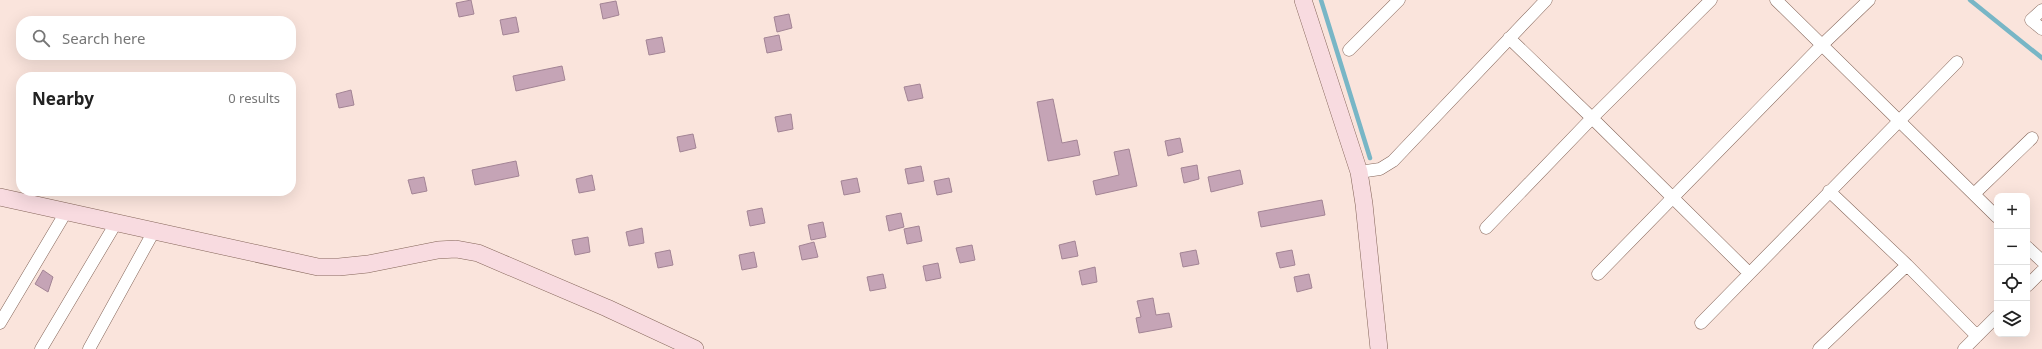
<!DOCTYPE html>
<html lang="en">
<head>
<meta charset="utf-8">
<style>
  :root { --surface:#fff; --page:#f2f2f2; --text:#222; --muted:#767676; --line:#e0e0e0 }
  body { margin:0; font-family:"Noto Sans",sans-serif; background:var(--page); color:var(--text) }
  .controls { position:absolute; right:12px; bottom:12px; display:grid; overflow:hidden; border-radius:8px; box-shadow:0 4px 16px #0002 }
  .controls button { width:36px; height:36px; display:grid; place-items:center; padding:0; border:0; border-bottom:1px solid var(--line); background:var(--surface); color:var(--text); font:20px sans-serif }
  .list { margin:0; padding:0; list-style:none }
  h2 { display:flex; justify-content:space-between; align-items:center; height:52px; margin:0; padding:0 16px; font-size:17px }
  h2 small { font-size:13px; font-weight:400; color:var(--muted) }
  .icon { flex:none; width:22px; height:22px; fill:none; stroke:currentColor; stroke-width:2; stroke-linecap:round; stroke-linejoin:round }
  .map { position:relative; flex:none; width:2042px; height:349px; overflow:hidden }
  .search { position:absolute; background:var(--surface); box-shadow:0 4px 16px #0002; left:16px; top:16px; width:280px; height:44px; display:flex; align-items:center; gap:10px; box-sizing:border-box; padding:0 14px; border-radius:16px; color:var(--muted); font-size:15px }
  .panel { position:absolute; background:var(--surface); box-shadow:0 4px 16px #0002; left:16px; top:72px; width:280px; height:124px; border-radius:16px }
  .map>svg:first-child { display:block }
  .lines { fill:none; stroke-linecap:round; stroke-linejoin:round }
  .stream { stroke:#78b6c6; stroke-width:4.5 }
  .building { fill:#c5a4b6; stroke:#a38495 }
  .minor-casing { stroke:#846559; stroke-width:13 }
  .secondary-casing { stroke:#846559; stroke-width:18 }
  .minor { stroke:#fff; stroke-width:12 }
  .secondary { stroke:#f8dbe0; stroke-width:17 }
</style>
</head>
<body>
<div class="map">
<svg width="2042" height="349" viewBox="0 0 2042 349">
  <rect width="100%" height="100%" fill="#fae4dc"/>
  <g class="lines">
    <path class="stream" d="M1321,0L1370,158
      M1970,0L2042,58"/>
  </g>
  <path class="building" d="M471,0L474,14L459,17L456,3Z
    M616,1L619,15L603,19L600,4Z
    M789,14L792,28L777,32L774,17Z
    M516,17L519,32L503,35L500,20Z
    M779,35L782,50L767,53L764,38Z
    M662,37L665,52L649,55L646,40Z
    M562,66L565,80L516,91L513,76Z
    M920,84L923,98L908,101L904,87Z
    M351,90L354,105L339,108L336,94Z
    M1053,99L1062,143L1077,140L1080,155L1048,161L1037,102Z
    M791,114L793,129L778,132L775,117Z
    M693,134L696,148L680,152L677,137Z
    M1180,138L1183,152L1168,156L1165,141Z
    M1129,149L1137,186L1096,195L1093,181L1119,175L1114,152Z
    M516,161L519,176L475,185L472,170Z
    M1197,165L1199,179L1184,183L1181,168Z
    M921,166L924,181L908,184L905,169Z
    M1240,170L1243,184L1211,192L1208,177Z
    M592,175L595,190L579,193L576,179Z
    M424,177L427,191L412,194L408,180Z
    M857,178L860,192L844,195L841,181Z
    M949,178L952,192L937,195L934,181Z
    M1322,200L1325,215L1261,227L1258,212Z
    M762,208L765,223L750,226L747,211Z
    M901,213L904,227L889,231L886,216Z
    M823,222L826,237L811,240L808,225Z
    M919,226L922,241L907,244L904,229Z
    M642,228L644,243L629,246L626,232Z
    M588,237L590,252L575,255L572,240Z
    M1075,241L1078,256L1062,259L1059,245Z
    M814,242L818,257L802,260L799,246Z
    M972,245L975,260L960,263L956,248Z
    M670,250L673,265L658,268L655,253Z
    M1196,250L1199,264L1183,267L1180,253Z
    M1292,250L1295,265L1280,268L1276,253Z
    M754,252L757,267L742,270L739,255Z
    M938,263L941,278L926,281L923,266Z
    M1095,267L1097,282L1082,285L1079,271Z
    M43,270L53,277L48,292L35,284Z
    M883,274L886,288L870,291L867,277Z
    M1309,274L1312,288L1297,292L1294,277Z
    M1153,298L1156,315L1169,313L1172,327L1139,333L1136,318L1141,317L1137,301Z"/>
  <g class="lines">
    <defs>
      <path id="minor" d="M1776,0L1997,217
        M2042,10L2031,20L2042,29
        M1509,38L1592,118L1749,273
        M1349,50L1399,0
        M1359,172L1380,169L1393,161L1546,0
        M1829,191L1907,265L1977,336
        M1974,194L2032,138
        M1486,228L1592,118L1711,0
        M2027,247L2042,261
        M1598,274L1822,45L1869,0
        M2027,286L2042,271
        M0,323L66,212
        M1701,323L1957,62
        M41,349L116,223
        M89,349L154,231
        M1819,349L1907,265
        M1964,349L1997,316"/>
      <path id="secondary" d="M1303,0L1359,172L1364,204L1379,349
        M0,197L318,267H339L368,264L438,250L456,249L478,253L607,308L695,349"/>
    </defs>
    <use href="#minor" class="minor-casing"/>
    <use href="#secondary" class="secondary-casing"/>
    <use href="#minor" class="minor"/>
    <use href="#secondary" class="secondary"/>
  </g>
</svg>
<div class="controls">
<button>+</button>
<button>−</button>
<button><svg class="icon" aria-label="locate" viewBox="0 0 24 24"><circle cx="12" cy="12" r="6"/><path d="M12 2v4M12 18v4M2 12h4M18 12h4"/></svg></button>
<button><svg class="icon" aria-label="layers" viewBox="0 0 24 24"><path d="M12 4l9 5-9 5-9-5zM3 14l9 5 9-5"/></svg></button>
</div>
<div class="search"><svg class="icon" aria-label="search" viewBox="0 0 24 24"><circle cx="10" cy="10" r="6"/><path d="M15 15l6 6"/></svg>Search here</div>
<section class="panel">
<h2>Nearby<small>0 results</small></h2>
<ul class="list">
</ul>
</section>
</div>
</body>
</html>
